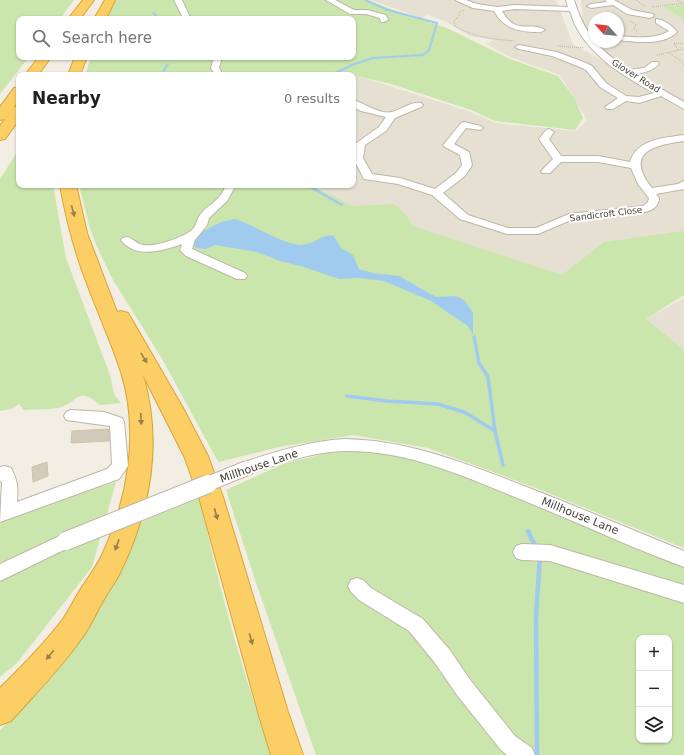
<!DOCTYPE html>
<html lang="en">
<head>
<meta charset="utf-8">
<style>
  :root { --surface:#fff; --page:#f6f6f6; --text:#202124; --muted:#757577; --line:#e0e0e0 }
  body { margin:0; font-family:"DejaVu Sans",sans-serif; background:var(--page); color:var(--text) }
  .controls { position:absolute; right:12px; bottom:12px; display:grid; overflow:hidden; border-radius:8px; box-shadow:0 1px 3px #0004 }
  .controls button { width:36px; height:36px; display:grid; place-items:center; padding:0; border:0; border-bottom:1px solid var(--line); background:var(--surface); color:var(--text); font:20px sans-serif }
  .compass { position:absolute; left:588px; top:12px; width:36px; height:36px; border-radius:50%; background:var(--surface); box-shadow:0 1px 3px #0004; rotate:297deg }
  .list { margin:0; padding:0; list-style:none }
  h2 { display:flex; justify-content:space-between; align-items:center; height:52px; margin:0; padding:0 16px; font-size:17px }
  h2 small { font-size:13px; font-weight:400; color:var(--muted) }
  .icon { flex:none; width:22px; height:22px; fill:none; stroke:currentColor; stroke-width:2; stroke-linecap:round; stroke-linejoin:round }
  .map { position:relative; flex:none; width:684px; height:755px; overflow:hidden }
  .search { position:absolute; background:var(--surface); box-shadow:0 1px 3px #0004; left:16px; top:16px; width:340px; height:44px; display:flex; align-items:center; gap:10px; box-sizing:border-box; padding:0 14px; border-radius:8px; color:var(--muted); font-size:15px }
  .panel { position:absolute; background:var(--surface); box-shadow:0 1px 3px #0004; left:16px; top:72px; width:340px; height:116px; border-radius:8px }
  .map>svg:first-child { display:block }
  .residential { fill:#e5e0d2 }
  .green { fill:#cae6ac; fill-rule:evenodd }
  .water { fill:#a0cbee }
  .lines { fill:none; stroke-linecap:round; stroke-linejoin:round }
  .stream-far3 { stroke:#a0cbee; stroke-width:2 }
  .stream-far2 { stroke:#a0cbee; stroke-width:2.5 }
  .stream-far1 { stroke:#a0cbee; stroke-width:3.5 }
  .stream { stroke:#a0cbee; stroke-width:4.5 }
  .building { fill:#d3cab9; stroke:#cdc2ad }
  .minor-casing { stroke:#bdb6a7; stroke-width:2 }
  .highway-casing { stroke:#daa435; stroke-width:2 }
  .path { stroke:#beb298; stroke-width:1; stroke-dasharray:1 1; stroke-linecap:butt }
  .minor { fill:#fff; fill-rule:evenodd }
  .highway { fill:#fbcf65; fill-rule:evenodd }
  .minor-bridge-far1-casing { stroke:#bdb6a7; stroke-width:16; stroke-linecap:butt }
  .minor-bridge-casing { stroke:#bdb6a7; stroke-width:20; stroke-linecap:butt }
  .minor-bridge-far1 { stroke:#fff; stroke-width:14 }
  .minor-bridge { stroke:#fff; stroke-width:18 }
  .oneway { fill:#967f4a }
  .labels { text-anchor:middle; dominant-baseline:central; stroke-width:4; stroke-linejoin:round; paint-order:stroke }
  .far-street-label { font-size:9px; fill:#433e34; stroke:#fff }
  .street-label { font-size:11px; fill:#433e34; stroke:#fff }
</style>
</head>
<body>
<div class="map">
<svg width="684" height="755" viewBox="0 0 684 755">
  <rect width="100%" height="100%" fill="#f2eee4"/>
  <path class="residential" d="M371,0H556L573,44L596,57L684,110V235L563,280L411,227L393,205L350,206L314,185H353V75H336L343,71L468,111L496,123L576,131L587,120L560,75L510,57L486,44L494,40L470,36L445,21L428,15L421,18Z
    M581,0H684V4L664,7L684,20V102L618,63L594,42H618V18H594V42L583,24Z
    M684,298V352L642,321Z"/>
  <path class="green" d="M0,0H74L60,19H19V57H29L0,94Z
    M116,0H368L393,10L447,28L510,59L558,76L575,99L583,118L575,130L495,121L471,110L391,84L345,73L339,75H85L91,57H353V19H107Z
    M684,4V20L664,7Z
    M19,149V185H53L66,258L110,375L114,394L121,403L100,405C76,385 79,403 58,408C48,410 35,409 24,410L19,404L12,409L0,411V179Z
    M79,185H316V187L352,206L394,204L406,215L413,226L562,275L604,242L684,231V295L646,319L684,350V548L536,488L428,448L353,435L279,447L219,462L216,458L161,357L113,280L96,245L89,225Z
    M344,449L408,456L498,490L684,565V755H316L255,580L226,490L283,464ZM639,638H669V740H639Z
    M116,482L92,567L17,663L0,677V519Z
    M200,498C218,586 242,671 272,755H0V730L19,711L88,626L119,573L141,522Z"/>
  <path class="water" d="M234,219C256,225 277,242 300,245C313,246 325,232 334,236L341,248L353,255L359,269L373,273L399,276L436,297L455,296L461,298L465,301L473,313V335L468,326L431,301L384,281L359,278L339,279L304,267L280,261L257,252L215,245L206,249L197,248L192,245L194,238C208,228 217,222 234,219Z"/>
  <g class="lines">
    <path class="stream-far3" d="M153,13L156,15L154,19
      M155,57L159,58
      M161,75L168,64
      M331,75L352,65L373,58L423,55L429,50L437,23L388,10L365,0"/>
    <path class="stream-far2" d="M313,185L312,188L342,205"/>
    <path class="stream-far1" d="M474,337L479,363L488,377L495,431L503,465
      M347,396L387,401L438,404L464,412L495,431"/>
    <path class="stream" d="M528,531L536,548
      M537,755L536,617L540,557"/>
  </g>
  <path class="building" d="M109,429V441L71,443L72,431Z
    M47,462L48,476L33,482L32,467Z"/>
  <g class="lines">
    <defs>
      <path id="minor" d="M174,0H182L189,15L194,19L183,18Z
        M326,0H335L354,10H367L386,15L388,20L384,22H381L380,18L366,14H350Z
        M455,0H466L477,4L497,7L515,5L568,7L566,0H574C585,35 599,50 629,70L644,68L652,62H658L659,64C652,71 644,73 635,74L684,102V109L661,96L639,103L626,101L613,109H607L605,107L618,98L600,87L586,70L580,67L552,56L519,49L515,47L519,45L557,52L586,63L592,66L606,83L626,96L639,97L654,93C620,74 581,51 570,11L515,9L502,11C516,37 532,20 545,30C541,33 538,32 533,32C515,31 503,27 494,11L473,8Z
        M605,0H614L632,10L653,14L654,16L650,18L627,14L613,5L591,8L587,6L591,4L607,2Z
        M656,19C663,19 673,26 677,32C664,46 635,42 618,40V36C634,37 654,40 669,31L656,23Z
        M214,57H222L219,68L223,75H215L211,68Z
        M353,100C364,103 380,115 392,112C401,110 411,101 421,103L423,105L421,107L395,118L386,131L365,145L363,158L372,174L400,178L435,189L457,172L462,165L460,155L445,147L443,145L445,143L461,123L464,122L481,126L483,128L481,130L466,128L454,144L469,152L472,165L465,176L443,193L468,215L508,228H536L569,214L643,206L648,202L649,198L638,184L631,168L598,162H561L550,173H542L541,171L553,159L539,139L546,130L549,129L554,132L549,139L561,156H598L630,162C637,139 663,138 684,135V141C653,145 624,153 652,188L678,184L684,181V189L656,194L659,198C659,206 653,210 645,212L571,220L538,234H507L460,219L432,195L398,184L364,179L353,158L355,144L379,127L386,117L361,111L353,107Z
        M226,185H236L227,201L209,218L207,225L195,240L192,249L245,273L247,276L245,279H237L186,256L180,250L182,244C163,251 135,259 121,240L123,238L127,237C132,238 135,242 140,244C152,249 181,238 191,231C197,226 196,220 200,215C209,203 219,203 226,185Z
        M71,410L104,412L122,418L124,422L128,466L119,479L0,522L2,482L0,481V467L5,466L11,468C18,482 18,487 17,502L107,469L112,464L110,426L66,420L64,416L66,412Z
        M344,439C408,440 465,463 524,486C578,507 631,529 684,551V567C625,545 568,518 510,495C457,473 403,450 344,451C311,452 278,464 247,475L241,473L239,468L241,463C275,452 309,441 344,439Z
        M66,533L72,536L74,541L72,546L0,581V564Z
        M522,544L550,545L684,585V603L550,561L522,560L516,558L513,552L516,546Z
        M357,578L363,580L371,588L423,619L449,649L471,681L515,736L532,748L535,755H507L501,750L457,695L435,663L409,631L359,600L351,592L348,586L351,580Z"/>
      <path id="highway" d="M83,0H94L80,19H68Z
        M105,0H115L106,19H94Z
        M39,57H51L38,75H25Z
        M75,57H87L80,75H68Z
        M19,87V100L5,119L0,120V107L14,88Z
        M19,106V120L5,139L0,140V126L14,107Z
        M60,185H76L87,233L117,312L121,311L128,313L183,408L208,456L223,497L288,712L303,755H271L258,712L199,497L184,456L143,375C163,443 150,512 119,575C114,584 108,592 103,601C96,613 90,627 82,638C61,668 35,694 11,721L0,725V688C22,666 44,644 63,619C69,610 74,600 80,590C87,579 95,569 101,557C128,500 140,433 121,372C111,341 97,311 86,281C74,250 66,218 60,185Z"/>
    </defs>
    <use href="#minor" class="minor-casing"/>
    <use href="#highway" class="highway-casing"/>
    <path class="path" d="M636,0L645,6
      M677,0L682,3
      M652,7L684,3
      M464,10L458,13L460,15L454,21L455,26C473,37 493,39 514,41
      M630,21L636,25L634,29L637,31
      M558,46L584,48
      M678,50L674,43L684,44
      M669,53L681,61L684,65
      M657,55L684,49"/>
    <use href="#minor" class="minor"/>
    <use href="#highway" class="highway"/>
    <defs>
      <path id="minor-bridge-far1" d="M205,485L247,468"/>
      <path id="minor-bridge" d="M66,541L208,484"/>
    </defs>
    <use href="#minor-bridge-far1" class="minor-bridge-far1-casing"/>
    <use href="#minor-bridge" class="minor-bridge-casing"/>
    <use href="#minor-bridge-far1" class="minor-bridge-far1"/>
    <use href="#minor-bridge" class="minor-bridge"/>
  </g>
  <defs><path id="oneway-solid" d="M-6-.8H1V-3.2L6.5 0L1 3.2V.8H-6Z"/></defs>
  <g class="oneway">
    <use href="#oneway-solid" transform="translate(73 211) rotate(75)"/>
    <use href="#oneway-solid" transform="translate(144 358) rotate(59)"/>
    <use href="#oneway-solid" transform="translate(141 419) rotate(88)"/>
    <use href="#oneway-solid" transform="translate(216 514) rotate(75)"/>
    <use href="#oneway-solid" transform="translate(117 545) rotate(110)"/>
    <use href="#oneway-solid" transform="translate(251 639) rotate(74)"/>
    <use href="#oneway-solid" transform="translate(50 655) rotate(129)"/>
  </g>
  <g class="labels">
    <g class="far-street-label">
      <text transform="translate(636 76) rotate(32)">Glover Road</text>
      <text transform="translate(606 214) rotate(-7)">Sandicroft Close</text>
    </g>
    <g class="street-label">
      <text transform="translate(259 466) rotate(-19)">Millhouse Lane</text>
      <text transform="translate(580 516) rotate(22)">Millhouse Lane</text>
    </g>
  </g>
</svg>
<div class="controls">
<button>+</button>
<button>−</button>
<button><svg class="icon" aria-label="layers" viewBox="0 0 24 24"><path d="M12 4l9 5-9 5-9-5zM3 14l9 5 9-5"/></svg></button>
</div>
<svg class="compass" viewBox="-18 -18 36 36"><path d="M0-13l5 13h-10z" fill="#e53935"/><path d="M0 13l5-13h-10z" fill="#757577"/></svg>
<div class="search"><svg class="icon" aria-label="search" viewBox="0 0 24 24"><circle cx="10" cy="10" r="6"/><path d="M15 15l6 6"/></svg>Search here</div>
<section class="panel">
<h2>Nearby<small>0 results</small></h2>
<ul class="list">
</ul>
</section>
</div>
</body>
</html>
